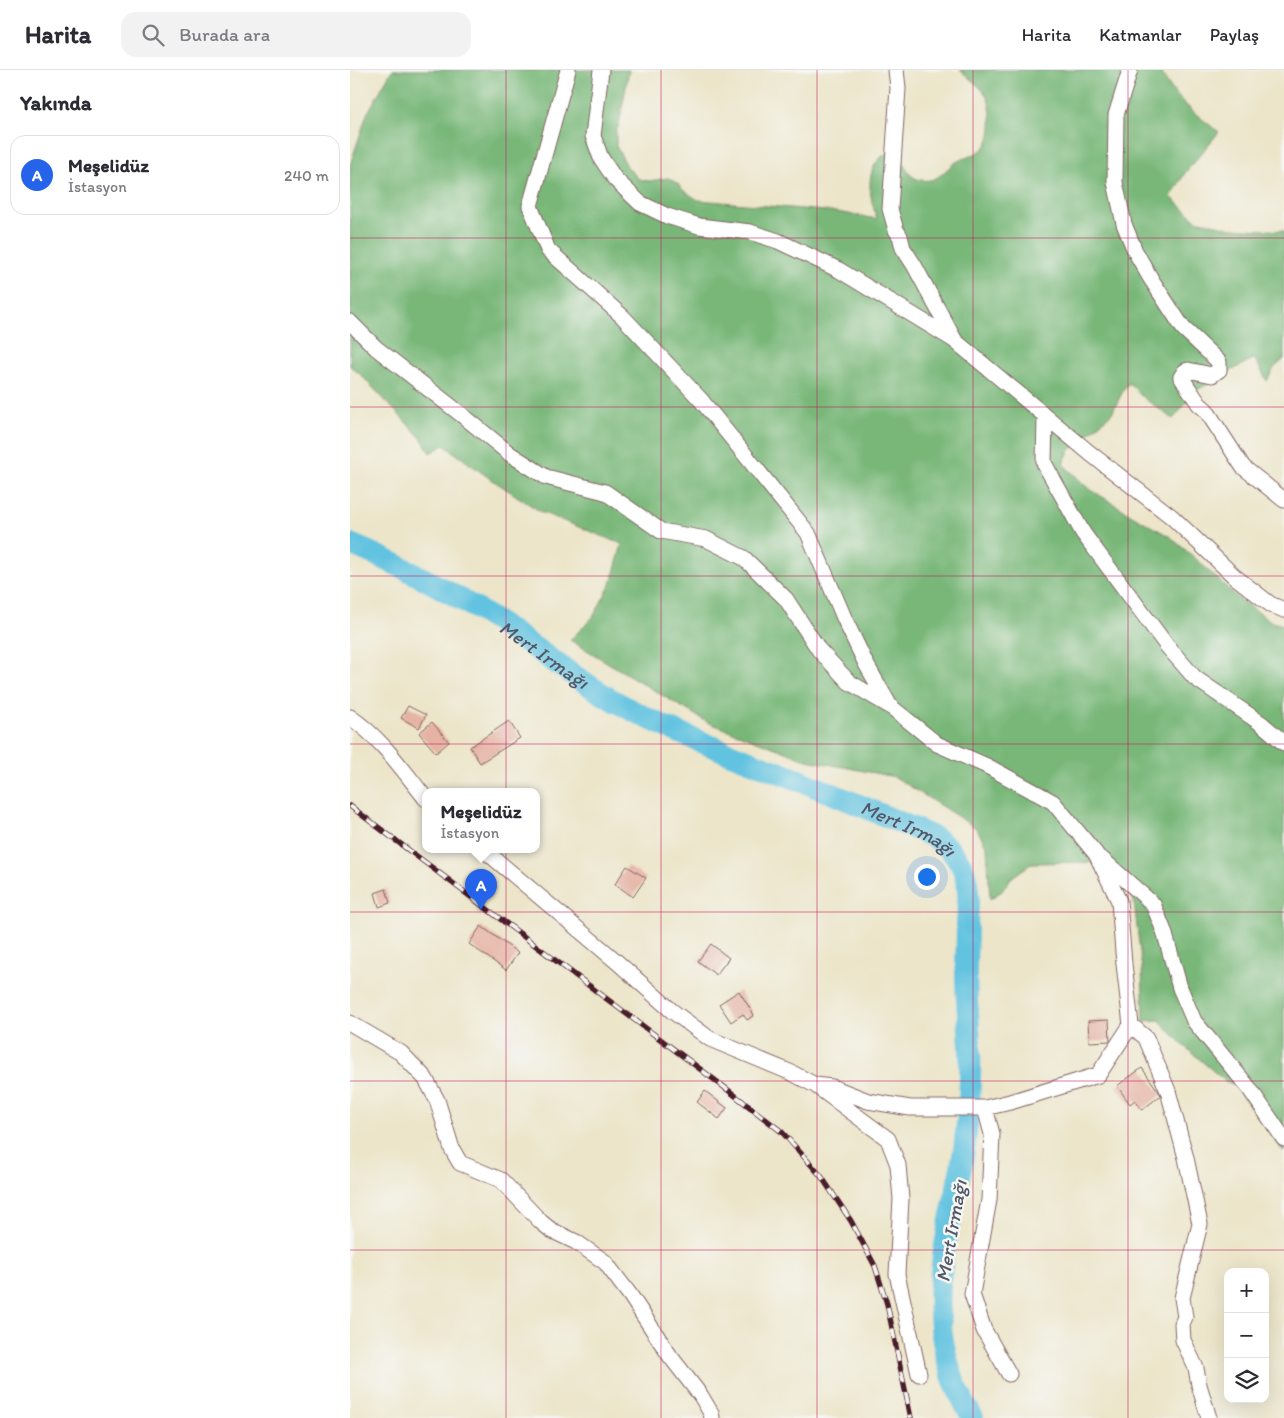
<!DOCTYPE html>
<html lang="tr">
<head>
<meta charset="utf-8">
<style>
  :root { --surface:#fff; --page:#f2f2f3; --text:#2b2b33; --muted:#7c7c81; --line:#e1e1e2; --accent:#2563eb }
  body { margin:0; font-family:Itim,sans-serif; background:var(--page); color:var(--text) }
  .controls { position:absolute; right:15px; bottom:15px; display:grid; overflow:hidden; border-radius:10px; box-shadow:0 5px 20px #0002 }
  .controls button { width:45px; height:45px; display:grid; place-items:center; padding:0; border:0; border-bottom:1px solid var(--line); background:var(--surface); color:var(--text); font:25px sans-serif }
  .you { position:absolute; left:576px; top:806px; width:18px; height:18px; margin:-12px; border:4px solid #fff; border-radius:50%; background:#1a73e8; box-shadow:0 0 0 8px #1a73e833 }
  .badge { display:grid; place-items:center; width:32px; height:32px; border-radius:50%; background:var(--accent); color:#fff; font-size:16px; font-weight:700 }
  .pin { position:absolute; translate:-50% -41px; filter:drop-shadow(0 1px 2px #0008) }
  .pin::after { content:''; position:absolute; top:26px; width:18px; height:15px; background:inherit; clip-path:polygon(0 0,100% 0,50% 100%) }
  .popup { position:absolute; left:72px; top:718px; width:118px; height:65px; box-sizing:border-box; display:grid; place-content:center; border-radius:10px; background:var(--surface); filter:drop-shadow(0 1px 4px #0005); font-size:16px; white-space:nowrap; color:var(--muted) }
  .popup b { font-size:19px; color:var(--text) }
  .popup::after { content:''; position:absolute; left:50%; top:100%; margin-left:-10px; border:10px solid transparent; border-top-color:var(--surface) }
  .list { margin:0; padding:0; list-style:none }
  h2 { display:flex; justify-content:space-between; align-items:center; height:65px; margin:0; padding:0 20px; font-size:21px }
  h2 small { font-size:16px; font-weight:400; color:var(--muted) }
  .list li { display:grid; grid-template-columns:32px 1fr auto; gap:15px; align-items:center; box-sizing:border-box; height:80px; margin:0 10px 10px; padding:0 10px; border:1px solid var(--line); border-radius:15px }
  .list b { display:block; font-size:19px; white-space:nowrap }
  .list p { margin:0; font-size:16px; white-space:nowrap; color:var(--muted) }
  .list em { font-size:16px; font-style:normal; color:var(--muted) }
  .icon { flex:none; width:28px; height:28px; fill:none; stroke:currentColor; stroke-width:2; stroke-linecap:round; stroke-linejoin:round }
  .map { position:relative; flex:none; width:934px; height:1348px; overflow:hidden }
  header { display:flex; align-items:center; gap:30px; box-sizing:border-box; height:70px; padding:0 25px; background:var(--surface); border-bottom:1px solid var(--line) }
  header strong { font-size:24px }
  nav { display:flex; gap:28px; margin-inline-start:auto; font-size:18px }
  .search { width:350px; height:45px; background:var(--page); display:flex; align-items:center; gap:12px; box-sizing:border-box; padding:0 18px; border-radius:15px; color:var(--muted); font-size:19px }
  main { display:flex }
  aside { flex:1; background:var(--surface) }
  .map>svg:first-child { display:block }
  .forest { fill:#78b778; stroke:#616b52 }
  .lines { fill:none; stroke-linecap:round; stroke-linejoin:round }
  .river { stroke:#62c3e0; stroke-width:22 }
  .building { fill:#e5b2a3 }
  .minor-casing { stroke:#836462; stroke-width:17 }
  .minor { stroke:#fff; stroke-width:15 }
  .rail-casing { stroke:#4a1f2b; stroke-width:5.5 }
  .rail { stroke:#f6f6f2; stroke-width:4; stroke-dasharray:11; stroke-linecap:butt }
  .grid { fill:none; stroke:#c2185b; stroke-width:1; stroke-opacity:0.55 }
  .labels { text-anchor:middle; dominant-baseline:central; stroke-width:5; stroke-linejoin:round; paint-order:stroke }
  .water-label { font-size:20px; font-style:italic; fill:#52586a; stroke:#f6f6f2 }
</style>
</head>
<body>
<header>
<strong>Harita</strong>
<div class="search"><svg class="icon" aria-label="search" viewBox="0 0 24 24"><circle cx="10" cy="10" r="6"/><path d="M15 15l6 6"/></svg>Burada ara</div>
<nav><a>Harita</a><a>Katmanlar</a><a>Paylaş</a></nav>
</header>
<main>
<aside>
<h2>Yakında<small></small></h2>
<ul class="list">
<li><span class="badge">A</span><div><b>Meşelidüz</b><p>İstasyon</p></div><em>240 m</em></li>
</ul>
</aside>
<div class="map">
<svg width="934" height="1348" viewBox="0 0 934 1348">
  <rect width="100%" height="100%" fill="#f6f6f2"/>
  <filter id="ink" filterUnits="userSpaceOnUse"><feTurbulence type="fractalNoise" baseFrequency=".02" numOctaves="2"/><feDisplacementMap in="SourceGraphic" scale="10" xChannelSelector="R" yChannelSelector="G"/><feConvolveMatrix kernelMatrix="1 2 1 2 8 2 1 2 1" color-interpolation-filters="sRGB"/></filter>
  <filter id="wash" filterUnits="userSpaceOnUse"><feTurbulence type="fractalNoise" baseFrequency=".0096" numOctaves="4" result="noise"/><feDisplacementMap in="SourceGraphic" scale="20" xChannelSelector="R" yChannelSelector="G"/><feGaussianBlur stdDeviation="1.12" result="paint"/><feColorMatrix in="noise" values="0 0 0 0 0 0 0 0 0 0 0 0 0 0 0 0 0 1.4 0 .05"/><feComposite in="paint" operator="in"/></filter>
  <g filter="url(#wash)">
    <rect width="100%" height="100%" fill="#ece5c9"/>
    <path class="forest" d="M42,0H279L269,55L266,61V76L278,98L289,109L299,111L318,108L326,112L333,120L348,130L487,142L527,149C525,142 522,134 521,126C517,102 525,84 550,79C552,87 554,98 560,104C567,112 580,112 588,107C595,102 600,96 606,92C614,88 628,84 634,78C644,68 643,35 635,23C628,14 618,8 610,0H810C824,28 845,44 869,62L835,103L821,127L846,150L880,158L934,161V289L924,298L917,311L904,288L847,320L823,349L795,329L779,313L774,319L762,343L719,381L713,394L738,418L787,448L819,466L846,489L889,529L922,552L934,555V1082L884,1015L875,1011L833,975L809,950L794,951L792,900L784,831L760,789L751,792L682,793L661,808L652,821L640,829L637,777L626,758L545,707L457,690L357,652L220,570L243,547L261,514L272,474L191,442L135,405L94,375L80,383L72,369L9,303L0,296V95L17,44Z"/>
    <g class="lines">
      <path class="river" id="s1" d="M0,474C49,494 96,519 141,548C182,574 220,606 263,630C323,664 387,686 451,711C496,729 540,748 584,767C598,776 609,787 615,804C620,820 618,836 617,853C617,869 616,886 616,902C616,927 619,952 620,978C621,1009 619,1041 615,1072C608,1130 586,1185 590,1244C592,1281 603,1317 623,1348"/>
    </g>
    <g id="blocks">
      <path class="building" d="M58,636L76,645L69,658L51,648Z
        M159,651L170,668L130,693L120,677Z
        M82,652L99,672L86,683L69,663Z
        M277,796L296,808L283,827L265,814Z
        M36,819L40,833L29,837L25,823Z
        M131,856L168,883L156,900L119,874Z
        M361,874L379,888L366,905L348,891Z
        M389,921L404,945L397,950L393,944L381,952L369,934Z
        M759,950L760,971L739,972L738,951Z
        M792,998L811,1025L792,1040L785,1030L780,1034L767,1016Z
        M355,1021L377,1038L369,1049L347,1032Z"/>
    </g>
  </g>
  <g filter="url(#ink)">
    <use href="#blocks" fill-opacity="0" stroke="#836462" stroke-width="1"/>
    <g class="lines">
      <defs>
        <path id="minor" d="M218,0L180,136L198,180L273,247L351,330L458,463L495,550L516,594L540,636L587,674L637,696L703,732L746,784L769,831L774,894L781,955L748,1005L660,1032L635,1038H560L518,1031L482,1017L465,1015
          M251,0L243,66L251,88L265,109L290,133L317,146L349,156L400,162L428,171L489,200L604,270L741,384L822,447L884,506L920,534L934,540
          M546,0L548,18L540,139L546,160L550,166L553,178L564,195L604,269
          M780,0L766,45L765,112L774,154L785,181L801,209L833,258L869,292V300L862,305L838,300L835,301L831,307L849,334L856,340L893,397L934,430
          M0,252L26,278L112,345L160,384L196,407L255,422L311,461L356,469L394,488L436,529L469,580L499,612L538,635
          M695,346L694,393L733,463L817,576L845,608L912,654L934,673
          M0,647C31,668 53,700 76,729
          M133,779L266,891L322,941L360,969L442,1003L465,1015L538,1069L548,1095L551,1129L547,1204L569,1304
          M752,789L803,834L814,861L830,918L844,951L899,1018L934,1069
          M0,953L51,983L75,1008L87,1030L102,1079L110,1093L151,1110L191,1152L201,1160L226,1172L255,1192L280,1225L320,1286L351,1326L361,1343L362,1348
          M781,955L796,968L818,1021L836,1088L850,1154L832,1228L835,1247L832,1254L833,1270L846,1298L849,1315L859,1348
          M635,1038L642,1064L639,1130L622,1224L634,1260L659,1304"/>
      </defs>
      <use href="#minor" class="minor-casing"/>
      <use href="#minor" class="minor"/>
      <defs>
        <path id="rail" d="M0,736L378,1020L432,1062L471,1106L501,1151L525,1196L537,1234L561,1348"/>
      </defs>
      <use href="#rail" class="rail-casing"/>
      <use href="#rail" class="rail"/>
    </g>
  </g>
  <path class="grid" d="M156,0V1348M311,0V1348M467,0V1348M623,0V1348M778,0V1348M0,168H934M0,337H934M0,506H934M0,674H934M0,842H934M0,1011H934M0,1180H934"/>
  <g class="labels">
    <g class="water-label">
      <text stroke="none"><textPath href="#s1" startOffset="224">Mert Irmağı</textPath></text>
      <text stroke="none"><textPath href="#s1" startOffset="629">Mert Irmağı</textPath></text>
      <text transform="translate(601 1161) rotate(-80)">Mert Irmağı</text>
    </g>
  </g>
</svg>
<div class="controls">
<button>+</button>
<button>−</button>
<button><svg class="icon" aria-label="layers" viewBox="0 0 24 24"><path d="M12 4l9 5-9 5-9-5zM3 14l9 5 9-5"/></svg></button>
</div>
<div class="you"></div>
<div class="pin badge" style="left:131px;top:840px">A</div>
<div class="popup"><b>Meşelidüz</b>İstasyon</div>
</div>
</main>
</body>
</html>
